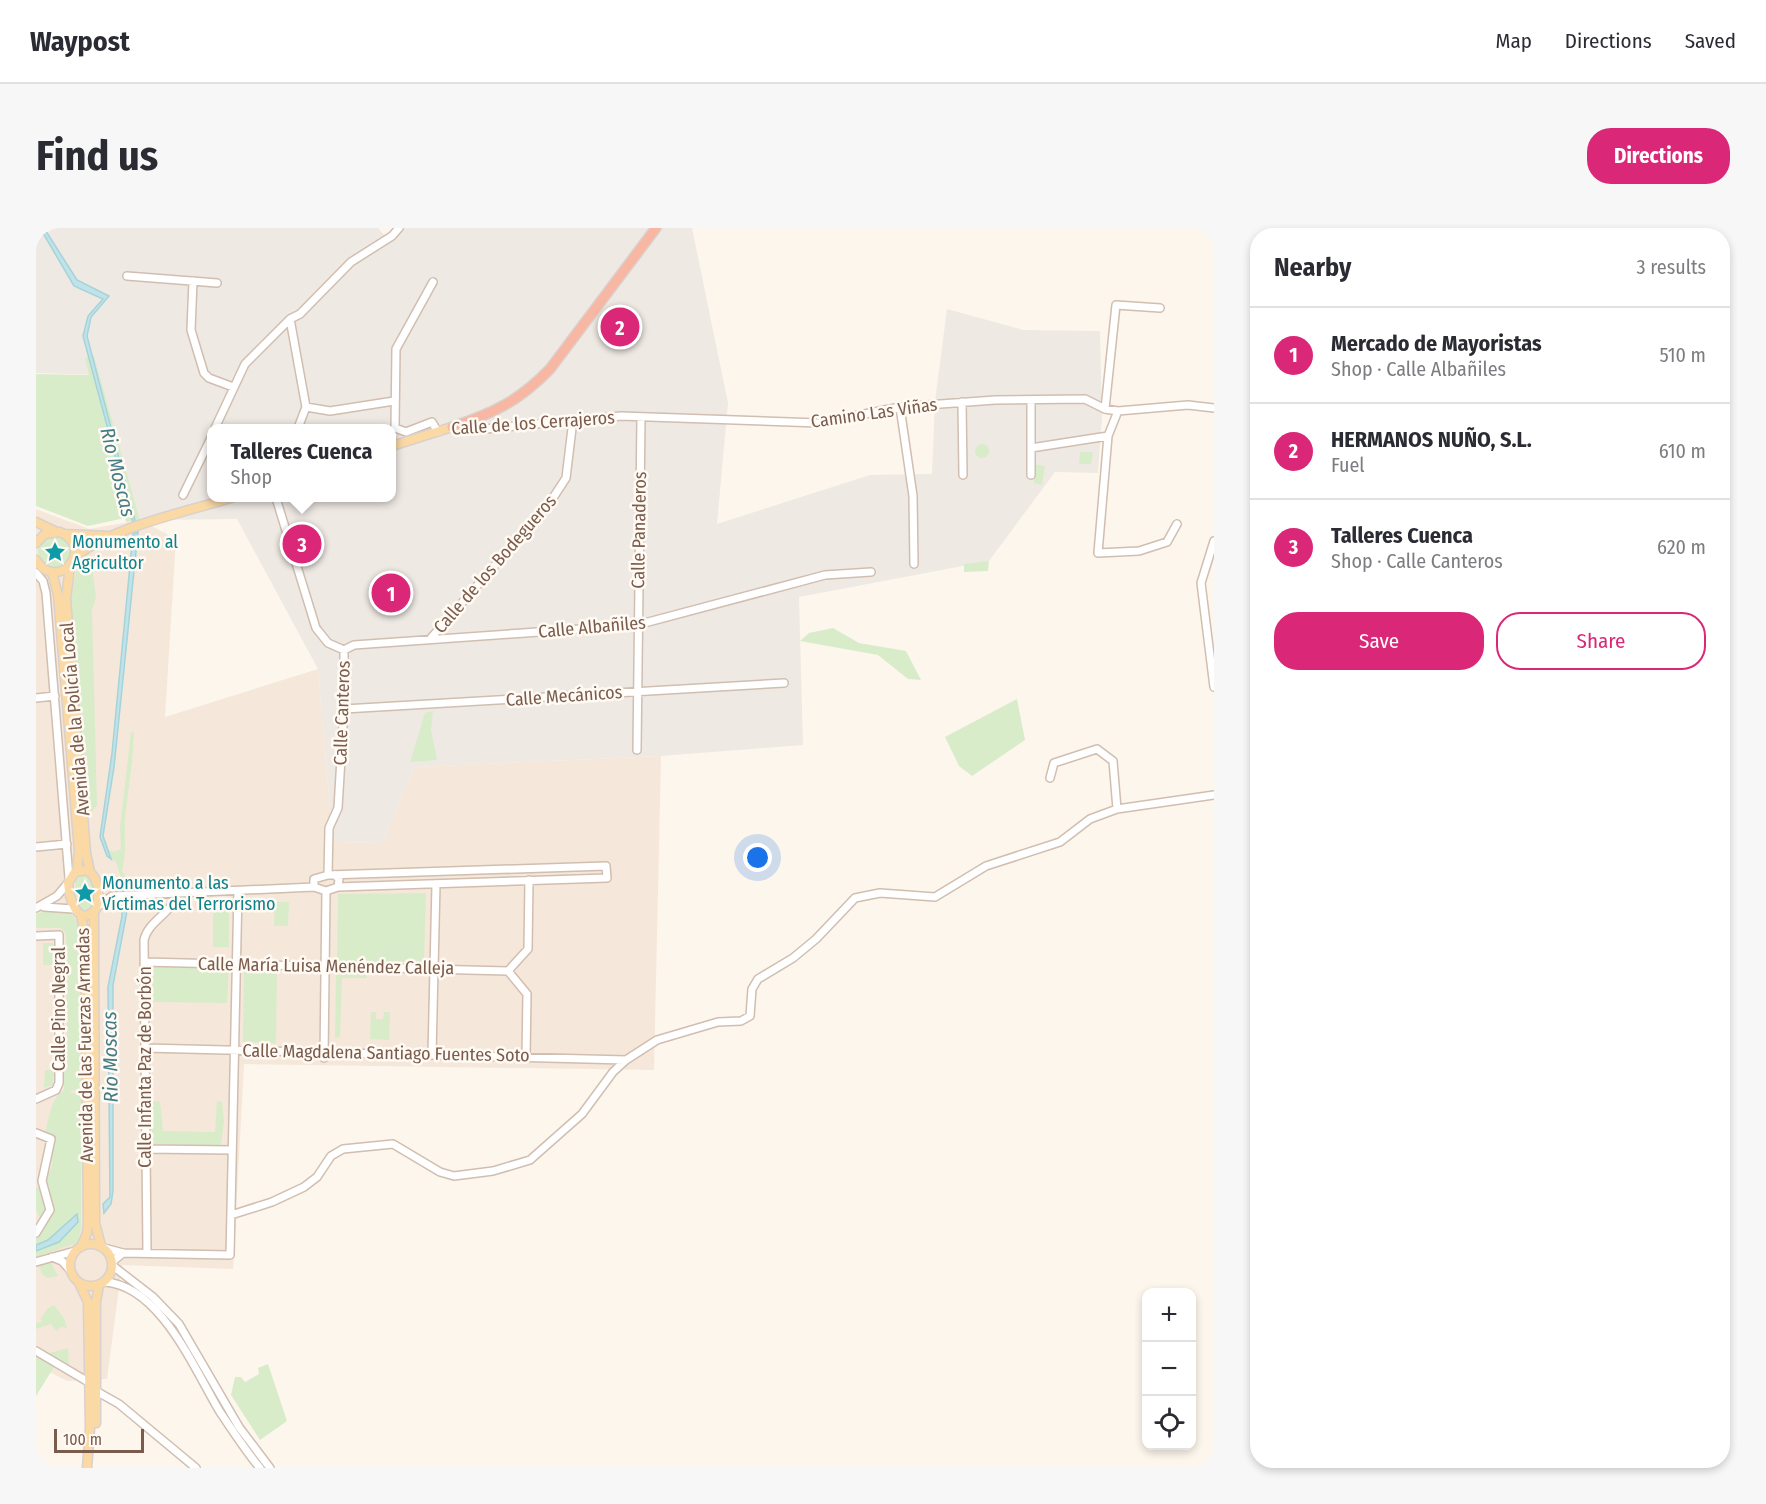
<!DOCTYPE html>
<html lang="en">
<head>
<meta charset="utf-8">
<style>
  :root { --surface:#fff; --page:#f7f7f7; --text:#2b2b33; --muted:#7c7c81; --line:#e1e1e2; --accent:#db2777 }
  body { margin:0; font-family:"Fira Sans Condensed",sans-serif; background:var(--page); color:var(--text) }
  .controls { position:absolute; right:18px; bottom:18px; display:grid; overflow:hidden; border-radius:12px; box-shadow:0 3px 9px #0003 }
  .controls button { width:54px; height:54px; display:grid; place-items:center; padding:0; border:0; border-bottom:2px solid var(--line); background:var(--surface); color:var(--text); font:30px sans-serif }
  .scale { position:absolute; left:18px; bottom:15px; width:90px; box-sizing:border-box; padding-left:6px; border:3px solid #7a5c4d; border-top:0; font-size:16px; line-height:21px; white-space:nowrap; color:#7a5c4d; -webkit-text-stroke:4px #fffaf3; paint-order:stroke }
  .you { position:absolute; left:722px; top:630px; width:21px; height:21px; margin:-15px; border:4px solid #fff; border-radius:50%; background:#1a73e8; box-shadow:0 0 0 9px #1a73e833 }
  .badge { display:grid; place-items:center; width:39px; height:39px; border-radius:50%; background:var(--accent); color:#fff; font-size:20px; font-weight:700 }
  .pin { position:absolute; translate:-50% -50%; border:3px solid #fff; box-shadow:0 2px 6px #0006 }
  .popup { position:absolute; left:171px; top:196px; width:189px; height:78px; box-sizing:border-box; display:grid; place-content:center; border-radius:12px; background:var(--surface); filter:drop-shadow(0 2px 4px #0005); font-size:20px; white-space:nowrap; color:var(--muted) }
  .popup b { font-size:22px; color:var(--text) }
  .popup::after { content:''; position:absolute; left:50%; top:100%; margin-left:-12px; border:12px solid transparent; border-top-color:var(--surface) }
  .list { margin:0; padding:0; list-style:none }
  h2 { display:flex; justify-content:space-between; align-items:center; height:78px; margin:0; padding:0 24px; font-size:26px }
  h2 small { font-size:20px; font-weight:400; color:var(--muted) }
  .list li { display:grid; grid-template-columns:39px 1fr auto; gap:18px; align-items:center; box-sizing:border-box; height:96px; padding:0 24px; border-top:2px solid var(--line) }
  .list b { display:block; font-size:22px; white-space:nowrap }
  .list p { margin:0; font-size:20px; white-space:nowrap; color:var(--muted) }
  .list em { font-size:20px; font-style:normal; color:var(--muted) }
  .actions { display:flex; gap:12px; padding:18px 24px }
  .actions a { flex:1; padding:14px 0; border:2px solid var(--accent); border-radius:24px; text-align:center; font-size:21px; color:var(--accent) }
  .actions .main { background:var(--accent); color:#fff }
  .icon { flex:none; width:33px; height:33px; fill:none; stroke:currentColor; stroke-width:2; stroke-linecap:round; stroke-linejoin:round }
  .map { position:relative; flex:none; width:1178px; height:1240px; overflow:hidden; border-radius:24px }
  header { display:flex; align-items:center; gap:36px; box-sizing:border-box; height:84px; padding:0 30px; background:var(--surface); border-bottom:2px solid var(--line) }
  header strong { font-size:28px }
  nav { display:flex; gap:33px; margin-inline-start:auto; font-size:21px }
  .intro { display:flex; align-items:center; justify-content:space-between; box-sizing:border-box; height:144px; padding:0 36px }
  h1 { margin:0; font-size:42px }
  .button { padding:15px 27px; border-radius:24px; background:var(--accent); color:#fff; font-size:21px; font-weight:700 }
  main { display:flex; gap:36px; padding:0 36px }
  aside { flex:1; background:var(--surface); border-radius:24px; box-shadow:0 3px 9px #0003 }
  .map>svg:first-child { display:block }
  .residential { fill:#f5e8da }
  .industrial { fill:#efe9e4; fill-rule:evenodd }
  .green { fill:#d8ecc9 }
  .water { fill:#bfe3e8; stroke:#a5d3da; stroke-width:1.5 }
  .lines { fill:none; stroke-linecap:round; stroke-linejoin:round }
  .minor-casing { stroke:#d1beb0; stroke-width:10 }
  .major-casing { stroke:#dad1cd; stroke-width:11 }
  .highway-casing { stroke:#dad1cd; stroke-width:12 }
  .minor { stroke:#fff; stroke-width:7 }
  .major { stroke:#fbd9a5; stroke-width:8 }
  .highway { stroke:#f7b7a3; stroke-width:9 }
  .labels { text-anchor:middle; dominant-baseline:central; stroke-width:5; stroke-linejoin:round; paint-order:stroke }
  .street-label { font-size:18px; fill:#7a5c4d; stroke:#fffaf3 }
  .culture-label { font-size:18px; fill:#0d838f; stroke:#fffaf3; text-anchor:start }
  .water-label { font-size:20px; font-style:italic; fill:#437c86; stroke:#fffaf3 }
</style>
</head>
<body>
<header>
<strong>Waypost</strong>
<nav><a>Map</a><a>Directions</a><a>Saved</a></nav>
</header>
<div class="intro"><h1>Find us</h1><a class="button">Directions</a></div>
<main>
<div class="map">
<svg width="1178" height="1240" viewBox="0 0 1178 1240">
  <rect width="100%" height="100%" fill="#fdf6ec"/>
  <path class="residential" d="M0,281L53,301L104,292L140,311L129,489L282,441L297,614L347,615L378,539L625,528L618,842L208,836L197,1041L86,1037L71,1151L31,1153L0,1137Z"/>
  <path class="industrial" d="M15,0H342L351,10L361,0H656L692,175L681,296L834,247L896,246L899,173L911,81L987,102L1064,103L1066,190L1062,245L1019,244L953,333L763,369L767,517L625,528L378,539L347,615L297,614L282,441L201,291L104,292L62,147L0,145V11L15,2ZM176,200H356V270H176Z"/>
  <path class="green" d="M58,128L104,292L90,294L89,290L52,298L0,278V146L53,147L49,130Z
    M939 223a7 7 0 1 1 14 0a7 7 0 1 1-14 0Z
    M1044,224H1057L1055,236H1043Z
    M998,236L1009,238L1006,257L998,255Z
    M2 324a16 16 0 1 1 32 0a16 16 0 1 1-32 0Z
    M54,322L60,370L56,381L61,577L54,586L34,372L42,334Z
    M953,333L952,343L928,344V336Z
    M797,400L823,415L870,423L885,452L872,451L842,427L764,413L773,405Z
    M981,471L989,512L936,548L923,538L909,509Z
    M397,483L395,502L401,532L374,534L389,485Z
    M95,504L98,505C97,534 92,562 89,591C88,609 91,625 86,643L89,648L113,657L88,661L80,634L75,631L73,622L78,624L85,621L84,600Z
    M45,646L56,649L59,657L58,679L53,682H46L41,676L39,654Z
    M390,665L388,734H301L302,666Z
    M177,671H193V719H177Z
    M239,674H253L252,698H238Z
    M17,681C32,682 39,685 43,700L45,860L33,864L45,867V1001L41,1015L0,1029V1011L19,981L9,954L16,938L17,909L9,905C13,891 15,869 28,862L27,838H31L30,705L24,700H0V686Z
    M7,715H17V737H7Z
    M116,738L193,739L191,775L117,774Z
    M208,741H241L240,815L207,814Z
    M300,743L331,744V750H306L304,809L299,810Z
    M335,784H340V791H347L348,784H354L353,812L334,811Z
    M9,842H18L17,857L8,860Z
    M116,873H124L127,903L179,904L181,873L186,874L188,893L185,917L115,916Z
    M0,959L7,962L12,982L6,990L3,989L0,980Z
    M15,1034L22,1048L11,1050L6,1046L3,1038Z
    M18,1077L28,1090L31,1100L25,1099L20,1103L15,1096L0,1101V1095L6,1094L5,1090L12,1080Z
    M32,1120L33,1138L10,1126Z
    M1,1128L18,1139L0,1168V1130Z
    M232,1136L251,1193L224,1212L195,1167L199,1149H205L209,1154L223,1146L222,1140Z"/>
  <path class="water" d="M4,0H8L41,52L73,68L55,89L51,108L97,284L99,293L97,295L47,108L52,88L67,71L38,58Z
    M102,304L78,539L67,608L75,631L71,628L64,609L76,525L97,306Z
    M85,678H92L77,757V963L75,976L68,985L67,976L74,969L72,759L86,688Z
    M41,986L42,994L23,1014L0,1023V1017L12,1012Z"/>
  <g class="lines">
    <defs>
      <path id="minor" d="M91,48L181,55
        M157,53L155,102L168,145L173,150L197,159
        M397,54L360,121L359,200L370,204L396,194L402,204
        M926,174L927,247
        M270,179L294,183L358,173
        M864,179L877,268L878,336
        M1082,183L1069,181L1080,77L1124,80
        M416,199L428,203L585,188L783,195L864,179L959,172L1049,171L1069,181
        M179,200L209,136L254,91
        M262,200L270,179L254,91L264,86L315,34L356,8L363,0
        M995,220L1072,208
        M995,247V172
        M147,267L176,208
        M240,270L280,400L292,415L308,422V481L302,580L293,600L292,647
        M1141,296L1131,314L1103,323L1062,325L1072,208L1082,183L1152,177L1178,180
        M1178,313L1165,355L1178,459
        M0,345L7,353L10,365L33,650
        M395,410L513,276L530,250L537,192
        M308,422L318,417L601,397L789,347L835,344
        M0,470L19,468
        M308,481L748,455
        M601,522L605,190
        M1014,550L1018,535L1061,521L1077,533L1081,581
        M0,619L31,616
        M299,647L303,651L302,659L290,663L278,659V651L292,647L570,638L571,650L302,659
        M8,679L37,681
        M61,679L76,668L278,659
        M0,680L21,668L32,655
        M0,708L23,707V855L20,862L0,871
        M108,734L472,743
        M109,820L590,832
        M396,826L400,656
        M490,829L491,766L472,743L492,721L493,652
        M288,830L290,663
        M0,905L15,911L6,953L14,982L0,1005
        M109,921L196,922
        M195,987L236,974L268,959L281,949L295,928L307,921L357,916L404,944L418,948L457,943L494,932L546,886L577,844L590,832L621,812L682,794L705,793L714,788L716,761L722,751L757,730L780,711L819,670L844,665L899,669L950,638L1024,614L1054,591L1081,581L1178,567
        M68,1020L87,1025L194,1027L202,663
        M111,1025L108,712C112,693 136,685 142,666
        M16,1029L26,1033L34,1042
        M0,1034L39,1023
        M76,1034L87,1025
        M77,1038L117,1069L143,1096L203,1199L234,1240
        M69,1054C125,1058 159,1143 184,1184C197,1203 209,1222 224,1240
        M0,1123L54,1155
        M60,1163L83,1176L160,1240"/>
      <path id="major" d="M356,218L416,199
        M0,294L19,303
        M29,306L72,308
        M0,315L9,306L24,304C61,320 21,366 0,332
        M39,328C81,298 145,285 195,270
        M34,338L30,371L50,625L54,644
        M16,344L22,367L43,623L41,643
        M51,642C64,650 64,668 60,681C41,702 33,668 32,655L39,644Z
        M58,684L59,995L65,1018
        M34 1037a21 21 0 1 1 42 0a21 21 0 1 1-42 0Z
        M45,1019L51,1005L52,994L49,707L45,687
        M43,1055L52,1074L54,1200L51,1240
        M60,1195V1074L63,1057"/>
      <path id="highway" d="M416,199C458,185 483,173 514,141L620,0"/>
    </defs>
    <use href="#minor" class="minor-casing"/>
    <use href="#major" class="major-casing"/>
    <use href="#highway" class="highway-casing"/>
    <use href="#minor" class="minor"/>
    <use href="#major" class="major"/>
    <use href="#highway" class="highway"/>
  </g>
  <defs>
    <symbol id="sight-bare" viewBox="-9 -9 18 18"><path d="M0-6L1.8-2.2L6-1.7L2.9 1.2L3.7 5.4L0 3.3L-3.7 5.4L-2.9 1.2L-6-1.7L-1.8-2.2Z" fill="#0f9aa8" stroke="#fffaf3" stroke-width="2.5" paint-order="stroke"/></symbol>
  </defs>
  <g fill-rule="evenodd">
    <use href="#sight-bare" x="4" y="309" width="30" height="30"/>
    <use href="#sight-bare" x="34" y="650" width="30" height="30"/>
  </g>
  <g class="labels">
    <g class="street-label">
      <text transform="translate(838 185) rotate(-8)">Camino Las Viñas</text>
      <text transform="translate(497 195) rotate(-4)">Calle de los Cerrajeros</text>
      <text transform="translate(603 302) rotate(-89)">Calle Panaderos</text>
      <text transform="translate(459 336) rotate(-49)">Calle de los Bodegueros</text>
      <text transform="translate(556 399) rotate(-5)">Calle Albañiles</text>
      <text transform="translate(528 468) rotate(-4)">Calle Mecánicos</text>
      <text transform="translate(306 485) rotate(-88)">Calle Canteros</text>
      <text transform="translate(39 491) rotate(-95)">Avenida de la Policía Local</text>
      <text transform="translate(290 738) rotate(1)">Calle María Luisa Menéndez Calleja</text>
      <text transform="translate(23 781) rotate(-90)">Calle Pino Negral</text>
      <text transform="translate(49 817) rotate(-91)">Avenida de las Fuerzas Armadas</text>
      <text transform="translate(350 825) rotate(1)">Calle Magdalena Santiago Fuentes Soto</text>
      <text transform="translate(109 839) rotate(-90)">Calle Infanta Paz de Borbón</text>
    </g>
    <g class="culture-label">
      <text x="36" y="314">Monumento al<tspan x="36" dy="21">Agricultor</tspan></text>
      <text x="66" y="655">Monumento a las<tspan x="66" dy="21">Víctimas del Terrorismo</tspan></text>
    </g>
    <g class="water-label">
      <text transform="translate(82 244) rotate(76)">Rio Moscas</text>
      <text transform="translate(74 829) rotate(-91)">Rio Moscas</text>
    </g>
  </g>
</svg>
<div class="controls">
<button>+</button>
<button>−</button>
<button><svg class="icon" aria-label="locate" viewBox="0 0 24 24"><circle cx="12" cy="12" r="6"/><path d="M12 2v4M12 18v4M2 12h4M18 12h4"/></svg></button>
</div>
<div class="scale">100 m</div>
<div class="you"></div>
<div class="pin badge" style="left:355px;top:365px">1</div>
<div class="pin badge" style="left:584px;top:99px">2</div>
<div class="pin badge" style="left:266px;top:316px">3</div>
<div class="popup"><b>Talleres Cuenca</b>Shop</div>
</div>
<aside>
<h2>Nearby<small>3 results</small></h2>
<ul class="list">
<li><span class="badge">1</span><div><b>Mercado de Mayoristas</b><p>Shop · Calle Albañiles</p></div><em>510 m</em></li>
<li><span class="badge">2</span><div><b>HERMANOS NUÑO, S.L.</b><p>Fuel</p></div><em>610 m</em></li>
<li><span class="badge">3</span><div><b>Talleres Cuenca</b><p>Shop · Calle Canteros</p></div><em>620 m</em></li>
</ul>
<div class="actions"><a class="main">Save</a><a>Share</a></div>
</aside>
</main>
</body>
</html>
